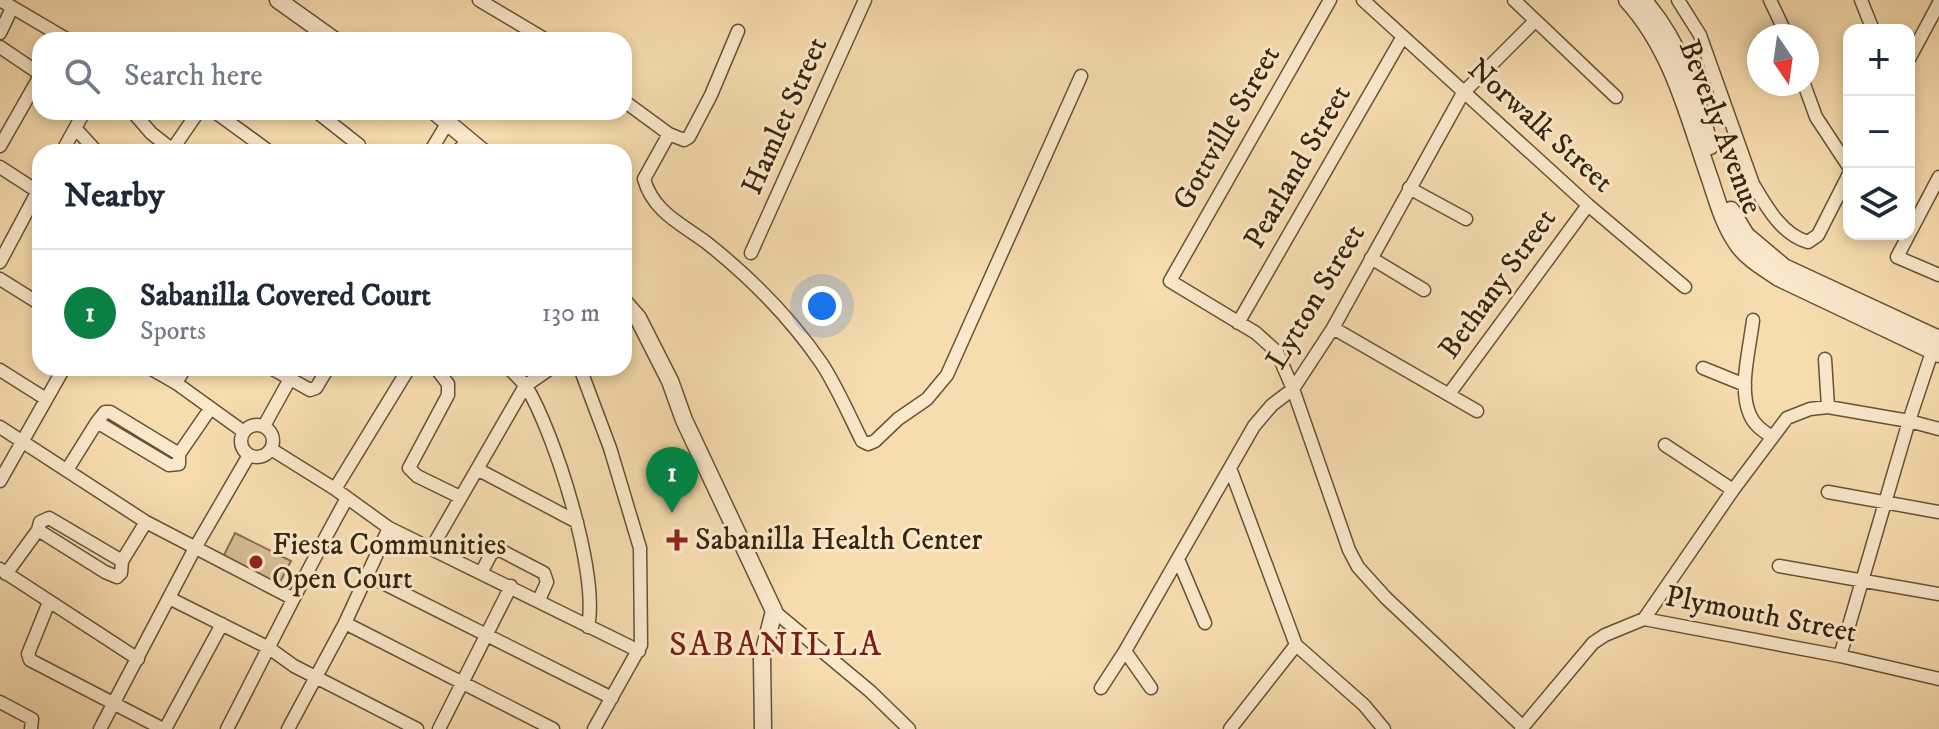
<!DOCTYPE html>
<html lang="en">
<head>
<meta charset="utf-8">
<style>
  :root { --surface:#fff; --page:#f2f2f3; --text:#1f2937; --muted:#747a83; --line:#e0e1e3; --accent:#0b8043 }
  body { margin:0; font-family:"IM FELL DW Pica",serif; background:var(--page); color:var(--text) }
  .controls { position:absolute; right:24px; top:24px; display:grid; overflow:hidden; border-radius:16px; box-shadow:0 4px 12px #0003 }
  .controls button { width:72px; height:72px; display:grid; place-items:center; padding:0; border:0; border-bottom:2px solid var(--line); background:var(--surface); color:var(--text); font:40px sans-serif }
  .compass { position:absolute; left:1747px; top:24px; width:72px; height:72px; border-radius:50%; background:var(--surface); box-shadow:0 4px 12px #0003; rotate:167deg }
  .you { position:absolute; left:822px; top:306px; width:28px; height:28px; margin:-20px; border:6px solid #fff; border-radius:50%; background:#1a73e8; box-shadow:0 0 0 12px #1a73e833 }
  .badge { display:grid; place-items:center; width:52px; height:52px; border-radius:50%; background:var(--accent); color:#fff; font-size:26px; font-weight:700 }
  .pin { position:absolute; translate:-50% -66px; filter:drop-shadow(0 2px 4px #0008) }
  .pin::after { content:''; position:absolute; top:42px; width:28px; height:24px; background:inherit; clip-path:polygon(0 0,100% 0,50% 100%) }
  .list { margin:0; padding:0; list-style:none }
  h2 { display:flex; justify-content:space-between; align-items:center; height:104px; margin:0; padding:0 32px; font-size:34px }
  h2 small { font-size:26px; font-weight:400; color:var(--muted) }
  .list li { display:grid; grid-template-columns:52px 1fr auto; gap:24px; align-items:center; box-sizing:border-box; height:128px; padding:0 32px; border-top:2px solid var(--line) }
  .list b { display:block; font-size:30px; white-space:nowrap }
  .list p { margin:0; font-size:26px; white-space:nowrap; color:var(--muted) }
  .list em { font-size:26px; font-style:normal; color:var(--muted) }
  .icon { flex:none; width:44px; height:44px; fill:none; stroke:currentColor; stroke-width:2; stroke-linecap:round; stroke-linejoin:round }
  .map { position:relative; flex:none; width:1939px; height:729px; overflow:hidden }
  .search { position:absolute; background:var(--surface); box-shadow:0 4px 12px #0003; left:32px; top:32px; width:600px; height:88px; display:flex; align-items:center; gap:20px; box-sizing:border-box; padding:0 28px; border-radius:24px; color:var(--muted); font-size:30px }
  .panel { position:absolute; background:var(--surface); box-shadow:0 4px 12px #0003; left:32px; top:144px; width:600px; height:232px; border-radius:24px }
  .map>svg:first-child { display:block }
  .green { fill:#d6bd93; stroke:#867150; stroke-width:2 }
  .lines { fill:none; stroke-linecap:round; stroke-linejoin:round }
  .minor-casing { stroke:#675335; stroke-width:15 }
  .tertiary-casing { stroke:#675335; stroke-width:19 }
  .minor { stroke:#fae8cb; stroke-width:12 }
  .tertiary { stroke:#fae8cb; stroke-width:16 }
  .poi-dot { fill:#8f2418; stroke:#fae8cb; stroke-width:3 }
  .labels { text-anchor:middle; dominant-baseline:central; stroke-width:6; stroke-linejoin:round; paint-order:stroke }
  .street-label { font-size:30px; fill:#37250c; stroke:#fae8cb }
  .poi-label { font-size:30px; fill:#37250c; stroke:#fae8cb; text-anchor:start }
  .quarter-label { font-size:34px; letter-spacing:2px; fill:#7a1f14; stroke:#fae8cb }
</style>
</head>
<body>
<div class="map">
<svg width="1939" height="729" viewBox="0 0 1939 729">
  <rect width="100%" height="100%" fill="#f7dcaf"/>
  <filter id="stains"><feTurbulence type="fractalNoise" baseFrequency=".0025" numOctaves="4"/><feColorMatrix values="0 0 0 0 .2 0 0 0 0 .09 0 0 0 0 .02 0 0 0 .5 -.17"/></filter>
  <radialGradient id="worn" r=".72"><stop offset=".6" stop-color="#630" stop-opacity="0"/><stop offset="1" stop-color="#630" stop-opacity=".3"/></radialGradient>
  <path class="green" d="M235,533L291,561L276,590L220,563Z"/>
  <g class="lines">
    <defs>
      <path id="minor" d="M0,0L68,40
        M479,0L546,40
        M1330,0L1170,281L1256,333L1277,352L1293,389L1349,550L1358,567L1386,598L1523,727
        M1363,0L1588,205L1685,287
        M1514,0L1616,97
        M1678,0L1700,35L1753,184C1766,206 1782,235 1808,242L1818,235L1849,174
        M1770,0L1787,36
        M1861,0L1873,30
        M0,33L12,8
        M0,47L40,74
        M1909,59L1939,3
        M1804,84L1816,117L1849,167
        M624,101L669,134L684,140L689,137L711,95L738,31
        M133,112L151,133L175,152
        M215,112L270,152
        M317,112L359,145L355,152
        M76,129L97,152
        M669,134L644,179C653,212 682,224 707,243C751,278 790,317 822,364C837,387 849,415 862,441L868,444L875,441L898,419L927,399L947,375L1081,76
        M0,146L40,76
        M172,150L198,112
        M62,152L84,112
        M430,152L448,122
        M457,152L469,139
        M0,167L37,191
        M1939,177L1897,257L1939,275
        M1409,188L1466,219
        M751,253L865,0
        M1371,258L1424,290
        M0,262L40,187
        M0,279L40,304
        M1753,320C1750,348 1738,388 1750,415C1754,425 1763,431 1772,437
        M1238,323L1402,38
        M1333,328L1477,411
        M1825,359L1828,407
        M150,368L176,383L244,432
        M271,368L310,390L316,388L328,368
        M436,368L448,384V395L409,468L417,476L460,497
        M509,368C514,374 521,380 526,386C555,434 599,573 588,627
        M580,368L610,448L640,548L641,645L594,729
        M1703,368L1745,385
        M0,370L46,399
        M176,383L185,368
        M1449,394L1588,205
        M105,412H110L179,454V464L169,465L97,422Z
        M241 441a16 16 0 1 1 32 0a16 16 0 1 1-32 0Z
        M264,426L296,368
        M0,427L146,522L292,598
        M1665,445L1733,490
        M271,449L335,489L389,528L639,651
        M179,454L210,409
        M1230,468L1296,645L1364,705L1384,729
        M477,469L577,522
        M67,470L97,422
        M0,481L64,368
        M335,489L409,368
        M1828,492L1939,512
        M49,518L122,561L121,573L117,577L105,572L38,530L40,522Z
        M431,549L525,386L551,368
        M1178,559L1205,623
        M122,561L146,522
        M1779,566L1939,594
        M0,569L138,659
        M481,573L491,554L498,549L544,573L547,582L539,600
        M6,574L38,530
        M369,576L612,698
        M169,598L269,648L294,666L417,729
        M49,602L28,654L30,660L163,729
        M774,611L871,692L909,729
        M1644,619L1733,490L1787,418L1810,409L1828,407L1909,421L1939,429
        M345,623L553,729
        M1125,651L1151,688
        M1840,656L1909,421L1934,346
        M1101,688L1125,651L1254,426L1272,405L1293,389L1333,328L1463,93L1535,21
        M0,702L32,719L31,729
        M100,729L195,548L249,455
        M165,729L222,624
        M227,729C267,652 304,575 346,500
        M288,729L345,623L389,528
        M439,729L511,586
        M1230,729L1296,645
        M1521,729L1593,643L1605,635L1644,619L1840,656L1939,679"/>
      <path id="tertiary" d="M278,0L334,40
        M1627,0C1673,50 1688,117 1710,179C1717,200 1723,223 1736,242C1746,258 1764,268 1779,278L1939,354
        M1643,0C1681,43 1695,93 1710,146
        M435,112L483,152
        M1731,210L1746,235L1784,267L1939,339
        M624,302L638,318L670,381L684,420L774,611L762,658L763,729"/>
    </defs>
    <use href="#minor" class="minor-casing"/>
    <use href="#tertiary" class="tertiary-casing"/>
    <use href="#minor" class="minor"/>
    <use href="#tertiary" class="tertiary"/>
  </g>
  <g class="poi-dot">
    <path d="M673 528h8v8h8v8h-8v8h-8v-8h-8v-8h8z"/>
    <circle cx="256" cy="562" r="8"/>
  </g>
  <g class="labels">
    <g class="street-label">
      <text transform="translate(785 116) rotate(-66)">Hamlet Street</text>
      <text transform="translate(1540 126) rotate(42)">Norwalk Street</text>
      <text transform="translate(1720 127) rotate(69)">Beverly Avenue</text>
      <text transform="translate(1227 128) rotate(-60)">Gottville Street</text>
      <text transform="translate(1298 167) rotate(-60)">Pearland Street</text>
      <text transform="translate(1498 284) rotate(-54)">Bethany Street</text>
      <text transform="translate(1316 297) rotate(-59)">Lytton Street</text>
      <text transform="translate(1761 615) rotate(11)">Plymouth Street</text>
    </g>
    <g class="poi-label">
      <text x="695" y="540">Sabanilla Health Center</text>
      <text x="272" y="545">Fiesta Communities<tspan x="272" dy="34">Open Court</tspan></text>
    </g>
    <g class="quarter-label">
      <text x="776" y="645">SABANILLA</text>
    </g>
  </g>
  <rect width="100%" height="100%" filter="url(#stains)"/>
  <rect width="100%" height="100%" fill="url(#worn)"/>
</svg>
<div class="controls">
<button>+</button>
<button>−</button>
<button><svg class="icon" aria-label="layers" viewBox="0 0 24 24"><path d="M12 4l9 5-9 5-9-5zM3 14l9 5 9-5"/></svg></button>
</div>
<svg class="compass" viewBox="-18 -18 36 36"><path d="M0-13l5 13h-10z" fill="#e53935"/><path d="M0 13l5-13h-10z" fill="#747a83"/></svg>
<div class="you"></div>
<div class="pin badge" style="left:672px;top:513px">1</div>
<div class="search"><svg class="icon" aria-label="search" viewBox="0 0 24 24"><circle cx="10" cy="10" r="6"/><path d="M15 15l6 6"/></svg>Search here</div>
<section class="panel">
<h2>Nearby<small></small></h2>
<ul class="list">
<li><span class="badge">1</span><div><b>Sabanilla Covered Court</b><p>Sports</p></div><em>130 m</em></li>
</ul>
</section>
</div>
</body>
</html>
